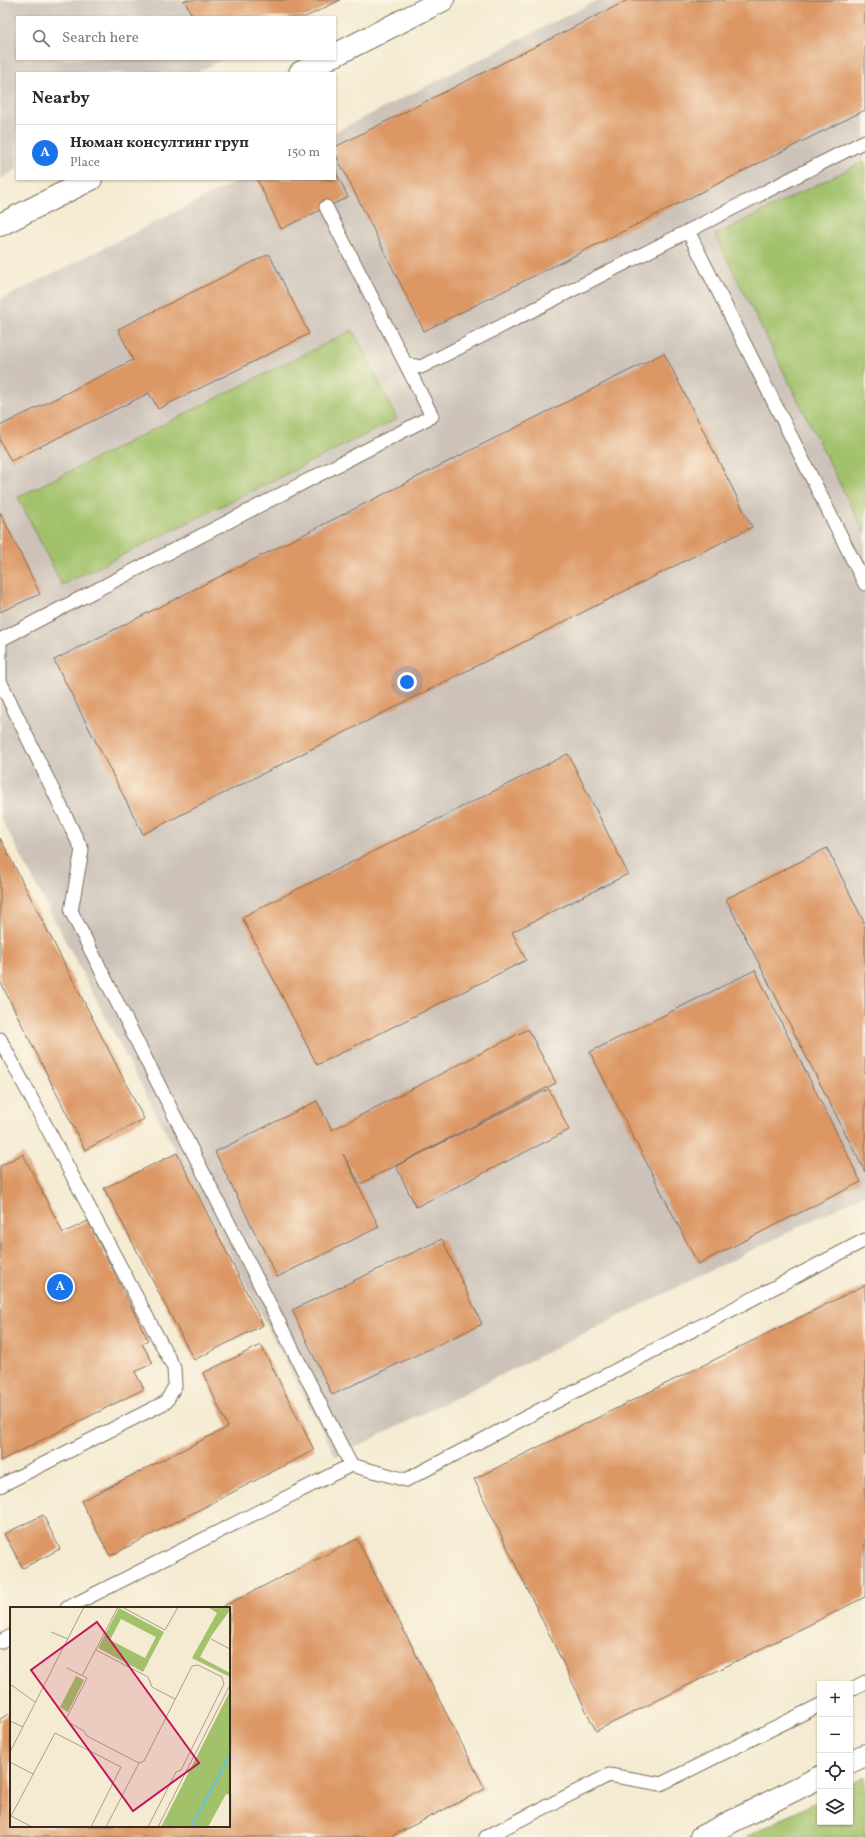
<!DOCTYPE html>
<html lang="en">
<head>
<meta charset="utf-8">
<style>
  :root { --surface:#fff; --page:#f2f2f3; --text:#2b2b33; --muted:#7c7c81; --line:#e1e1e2; --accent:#1a73e8 }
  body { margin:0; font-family:Vollkorn,serif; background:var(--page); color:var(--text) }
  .controls { position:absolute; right:12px; bottom:12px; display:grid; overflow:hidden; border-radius:0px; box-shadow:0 1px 3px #0004 }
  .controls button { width:36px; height:36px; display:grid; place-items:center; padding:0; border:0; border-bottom:1px solid var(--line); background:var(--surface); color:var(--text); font:20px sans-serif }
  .you { position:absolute; left:407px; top:682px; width:14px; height:14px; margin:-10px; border:3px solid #fff; border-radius:50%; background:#1a73e8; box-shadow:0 0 0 6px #1a73e833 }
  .badge { display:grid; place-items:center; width:26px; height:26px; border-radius:50%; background:var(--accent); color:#fff; font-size:13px; font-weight:700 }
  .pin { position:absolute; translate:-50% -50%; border:2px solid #fff; box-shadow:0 1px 4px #0006 }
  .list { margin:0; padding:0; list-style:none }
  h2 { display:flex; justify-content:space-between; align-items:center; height:52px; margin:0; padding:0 16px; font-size:17px }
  h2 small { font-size:13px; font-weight:400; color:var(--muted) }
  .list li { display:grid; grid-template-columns:26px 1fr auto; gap:12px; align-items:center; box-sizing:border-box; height:56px; padding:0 16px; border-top:1px solid var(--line) }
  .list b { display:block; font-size:15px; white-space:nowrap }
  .list p { margin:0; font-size:13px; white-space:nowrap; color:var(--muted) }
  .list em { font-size:13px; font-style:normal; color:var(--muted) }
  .icon { flex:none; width:22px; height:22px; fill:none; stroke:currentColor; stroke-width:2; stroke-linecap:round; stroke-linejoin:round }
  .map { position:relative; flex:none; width:865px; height:1837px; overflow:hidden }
  .search { position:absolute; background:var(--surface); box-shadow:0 1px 3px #0004; left:16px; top:16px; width:320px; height:44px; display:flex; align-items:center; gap:10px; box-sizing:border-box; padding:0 14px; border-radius:0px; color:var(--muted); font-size:15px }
  .panel { position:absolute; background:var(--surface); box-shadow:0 1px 3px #0004; left:16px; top:72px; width:320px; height:108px; border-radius:0px }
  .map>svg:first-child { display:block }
  .industrial { fill:#ccc2b9 }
  .green { fill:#a1c16a; stroke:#6e7644 }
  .building { fill:#dc9765 }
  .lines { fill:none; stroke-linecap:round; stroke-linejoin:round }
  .lane-casing { stroke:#7c6e5d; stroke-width:15 }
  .street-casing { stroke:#7c6e5d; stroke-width:24 }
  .lane { stroke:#fff; stroke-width:13 }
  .street { stroke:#fff; stroke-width:22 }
  .inset-river { fill:none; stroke:#63c3e1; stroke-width:2 }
  .inset-road { fill:none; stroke:#aa9e8a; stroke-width:1 }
  .view { fill:#c2185b; fill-opacity:0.15; stroke:#c2185b; stroke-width:2 }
  .inset-edge { fill:none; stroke:#3b2a1e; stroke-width:2 }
</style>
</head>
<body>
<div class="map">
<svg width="865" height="1837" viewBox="0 0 865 1837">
  <rect width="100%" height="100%" fill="#fcf5e5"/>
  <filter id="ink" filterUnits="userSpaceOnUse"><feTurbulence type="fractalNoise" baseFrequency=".025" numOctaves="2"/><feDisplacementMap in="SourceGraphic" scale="8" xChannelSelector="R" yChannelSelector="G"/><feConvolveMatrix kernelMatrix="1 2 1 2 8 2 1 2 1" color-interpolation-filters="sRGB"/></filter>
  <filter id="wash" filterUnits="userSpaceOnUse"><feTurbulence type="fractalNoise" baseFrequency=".012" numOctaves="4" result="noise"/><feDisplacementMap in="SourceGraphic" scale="16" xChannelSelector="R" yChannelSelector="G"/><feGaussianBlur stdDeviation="0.9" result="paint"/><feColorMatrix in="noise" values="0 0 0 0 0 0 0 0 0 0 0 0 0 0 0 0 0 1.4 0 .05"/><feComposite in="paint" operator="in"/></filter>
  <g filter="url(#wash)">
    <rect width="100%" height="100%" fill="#f4ebd2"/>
    <path class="industrial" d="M0,0H340L306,17H17V59H223L196,73H17V170L0,179Z
      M598,0H865V1194L336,1457L0,816V300L241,179H335V132Z"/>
    <path class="green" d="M865,161V236L863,237L865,241V534L715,235Z
      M353,330L397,419L62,585L18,497Z
      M865,1777V1837H746L820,1800V1822H850V1784Z"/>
    <g id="blocks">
      <path class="building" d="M184,0H340L306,17H193Z
        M628,0H865V110L424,331L335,153V147Z
        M335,170L348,197L281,229L257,179H335Z
        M269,254L309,334L158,409L149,393L11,461L0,441V426L133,360L118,329Z
        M664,353L752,527L143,834L54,660Z
        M0,512L40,594L0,612Z
        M568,754L628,874L512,932L526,960L317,1065L242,917Z
        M0,838L144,1119L85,1150L0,981Z
        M827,848L865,924V1172L726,899Z
        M755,970L861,1182L698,1264L590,1052Z
        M528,1029L556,1083L360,1184L343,1154L379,1227L277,1277L215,1152L317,1101L332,1130Z
        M549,1089L569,1130L416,1207L396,1166Z
        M177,1153L263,1325L194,1360L104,1188Z
        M23,1154L63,1233L88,1221L148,1340L142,1344L153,1363L135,1372L144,1389L0,1461V1166Z
        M442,1239L482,1324L332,1395L292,1310Z
        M865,1285V1597L596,1731L474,1479Z
        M261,1345L314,1450L110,1556L81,1501L228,1427L203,1373Z
        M43,1515L60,1549L23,1568L4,1534Z
        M357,1539L485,1789L390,1837H0V1719L11,1713V1826H229V1608H220Z"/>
    </g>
  </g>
  <g filter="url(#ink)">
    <use href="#blocks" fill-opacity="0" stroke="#7c6e5d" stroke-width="1"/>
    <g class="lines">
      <defs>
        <path id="lane" d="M326,207L432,416L0,640V681L82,850L71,911L351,1465
          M688,231L865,584
          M406,364L421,367L865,141
          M0,1039L174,1368L175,1386L166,1402L0,1486
          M67,1608L351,1465L406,1480L865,1240
          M0,1642L11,1636
          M850,1690L865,1682
          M486,1837L609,1775L661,1784L820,1705"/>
        <path id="street" d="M335,55L443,0
          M300,73L327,59
          M0,225L91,179
          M850,1762L865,1755
          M701,1837L820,1777"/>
      </defs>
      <use href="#lane" class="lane-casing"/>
      <use href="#street" class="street-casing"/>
      <use href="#lane" class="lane"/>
      <use href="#street" class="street"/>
    </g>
  </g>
  <g transform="translate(10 1607)">
    <rect width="220" height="220" fill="#f4ebd2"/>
    <path d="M198,0H220V3L202,28L190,50L220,66V70L182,51L207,6ZM109,1L154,25L133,65L88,41ZM111,12L146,30L135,51L100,33ZM66,69L74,73L58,105L50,100ZM220,84V188L216,187L198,220H151Z" fill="#a1c16a" fill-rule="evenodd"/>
    <path class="inset-river" d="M181,220L220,148"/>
    <path class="inset-road" d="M112,0L155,23L168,0M41,25L58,32M201,32L220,42M86,43L138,70L142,80L165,92M57,61L77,71L56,112L58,115L74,124L77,129L129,156M72,69L108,0M0,77L25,95M0,114L13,120M0,145L74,0M0,155L23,167M1,209L22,220M0,211L45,126L111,160L81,220M96,220L129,156L134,154L182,59L188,58L212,70L214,77L171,163L166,165L138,220M148,220L220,78"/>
    <path class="view" d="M87,15L189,156L123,204L21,63Z"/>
    <rect width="220" height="220" class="inset-edge"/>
  </g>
</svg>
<div class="controls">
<button>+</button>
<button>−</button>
<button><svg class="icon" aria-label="locate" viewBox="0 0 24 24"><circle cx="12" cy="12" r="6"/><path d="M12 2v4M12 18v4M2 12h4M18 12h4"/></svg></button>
<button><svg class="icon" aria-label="layers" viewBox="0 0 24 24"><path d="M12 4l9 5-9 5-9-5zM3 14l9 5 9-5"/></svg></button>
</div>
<div class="you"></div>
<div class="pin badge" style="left:60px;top:1287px">A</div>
<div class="search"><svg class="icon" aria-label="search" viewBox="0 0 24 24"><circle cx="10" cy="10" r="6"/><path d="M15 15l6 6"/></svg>Search here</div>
<section class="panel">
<h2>Nearby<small></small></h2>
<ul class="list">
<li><span class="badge">A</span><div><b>Нюман консултинг груп</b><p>Place</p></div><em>150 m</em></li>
</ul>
</section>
</div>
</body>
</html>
